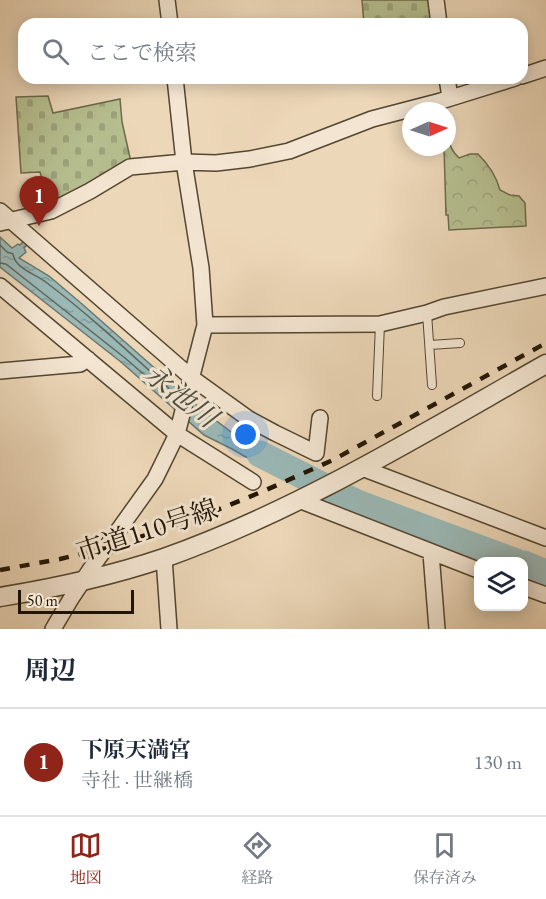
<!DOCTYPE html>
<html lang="ja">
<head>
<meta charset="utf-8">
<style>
  :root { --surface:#fff; --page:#f6f6f7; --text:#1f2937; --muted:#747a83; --line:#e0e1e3; --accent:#8f2418 }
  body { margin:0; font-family:"EB Garamond","Noto Serif JP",serif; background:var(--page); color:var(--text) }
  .controls { position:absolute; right:18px; bottom:18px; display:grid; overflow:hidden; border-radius:12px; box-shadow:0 3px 15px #0003 }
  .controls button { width:54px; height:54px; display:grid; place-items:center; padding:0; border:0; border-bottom:2px solid var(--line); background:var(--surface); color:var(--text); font:30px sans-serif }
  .compass { position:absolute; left:402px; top:102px; width:54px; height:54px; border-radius:50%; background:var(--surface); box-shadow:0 3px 15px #0003; rotate:87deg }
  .scale { position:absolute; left:18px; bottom:15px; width:116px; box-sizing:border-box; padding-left:6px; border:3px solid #221503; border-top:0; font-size:16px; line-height:21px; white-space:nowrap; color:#221503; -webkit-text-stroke:4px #f3e5d1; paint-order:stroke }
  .you { position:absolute; left:246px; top:435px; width:21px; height:21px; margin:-15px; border:4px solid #fff; border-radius:50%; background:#1a73e8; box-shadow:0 0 0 9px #1a73e833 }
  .badge { display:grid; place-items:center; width:39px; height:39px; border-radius:50%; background:var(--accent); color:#fff; font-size:20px; font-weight:700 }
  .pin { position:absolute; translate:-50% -50px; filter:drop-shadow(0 2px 3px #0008) }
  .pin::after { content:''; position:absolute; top:32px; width:21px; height:18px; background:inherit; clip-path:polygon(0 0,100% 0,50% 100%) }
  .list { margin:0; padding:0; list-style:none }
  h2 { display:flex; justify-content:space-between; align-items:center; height:78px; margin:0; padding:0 24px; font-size:26px }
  h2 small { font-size:20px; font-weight:400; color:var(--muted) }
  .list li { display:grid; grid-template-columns:39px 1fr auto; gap:18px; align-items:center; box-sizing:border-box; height:108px; padding:0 24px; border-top:2px solid var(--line) }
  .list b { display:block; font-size:22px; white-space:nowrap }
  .list p { margin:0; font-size:20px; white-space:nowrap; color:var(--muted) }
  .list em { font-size:20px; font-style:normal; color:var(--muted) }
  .icon { flex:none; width:33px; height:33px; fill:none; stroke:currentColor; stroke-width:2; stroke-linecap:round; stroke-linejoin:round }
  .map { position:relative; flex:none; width:546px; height:629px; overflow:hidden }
  .search { position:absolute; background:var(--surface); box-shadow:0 3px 15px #0003; left:18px; right:18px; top:18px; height:66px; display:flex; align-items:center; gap:15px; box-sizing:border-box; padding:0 21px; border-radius:18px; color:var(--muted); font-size:22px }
  .sheet { height:186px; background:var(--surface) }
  nav { display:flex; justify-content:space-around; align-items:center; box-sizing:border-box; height:84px; border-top:2px solid var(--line); background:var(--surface); font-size:16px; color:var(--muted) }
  nav a { display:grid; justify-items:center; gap:3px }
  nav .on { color:var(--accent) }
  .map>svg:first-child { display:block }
  .forest { fill:url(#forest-crowns); stroke:#6c6a4a; stroke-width:1.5 }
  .cemetery { fill:url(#cemetery-stones); stroke:#6c6a4a; stroke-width:1.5 }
  .water { fill:url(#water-ripples); stroke:#6a776e; stroke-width:1.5 }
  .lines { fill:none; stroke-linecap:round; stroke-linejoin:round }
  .shore { stroke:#5e665c; stroke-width:1.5 }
  .river { stroke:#9ab8b6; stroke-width:27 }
  .service-casing { stroke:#544630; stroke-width:10 }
  .minor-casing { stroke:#544630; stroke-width:18 }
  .tertiary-casing { stroke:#544630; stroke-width:21 }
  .service { stroke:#f3e5d1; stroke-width:8 }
  .minor { stroke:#f3e5d1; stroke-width:15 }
  .tertiary { stroke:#f3e5d1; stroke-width:18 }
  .rail { stroke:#221503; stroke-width:4.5; stroke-dasharray:10 10; stroke-linecap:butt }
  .labels { text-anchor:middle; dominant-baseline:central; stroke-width:6; stroke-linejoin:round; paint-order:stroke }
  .street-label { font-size:27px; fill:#221503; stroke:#f3e5d1 }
  .water-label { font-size:28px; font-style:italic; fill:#4c4e42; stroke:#f3e5d1 }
</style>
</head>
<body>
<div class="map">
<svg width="546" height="629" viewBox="0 0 546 629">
  <defs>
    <pattern id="forest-crowns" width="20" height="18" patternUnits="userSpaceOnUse" patternTransform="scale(1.5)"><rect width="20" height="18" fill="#b6bf90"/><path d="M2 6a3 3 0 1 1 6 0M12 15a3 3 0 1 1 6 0" fill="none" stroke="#9ca37b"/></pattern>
    <pattern id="cemetery-stones" width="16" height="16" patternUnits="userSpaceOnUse" patternTransform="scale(1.5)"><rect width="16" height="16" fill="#b6bf90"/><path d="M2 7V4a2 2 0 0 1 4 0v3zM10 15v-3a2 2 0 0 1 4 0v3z" fill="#9ca37b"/></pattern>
    <pattern id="water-ripples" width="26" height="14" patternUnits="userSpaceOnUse" patternTransform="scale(1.5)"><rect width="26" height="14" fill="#9ab8b6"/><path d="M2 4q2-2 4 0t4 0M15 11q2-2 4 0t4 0" fill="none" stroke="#849d9b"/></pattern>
  </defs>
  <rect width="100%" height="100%" fill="#ecd7b8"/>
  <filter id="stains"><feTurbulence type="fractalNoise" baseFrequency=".00333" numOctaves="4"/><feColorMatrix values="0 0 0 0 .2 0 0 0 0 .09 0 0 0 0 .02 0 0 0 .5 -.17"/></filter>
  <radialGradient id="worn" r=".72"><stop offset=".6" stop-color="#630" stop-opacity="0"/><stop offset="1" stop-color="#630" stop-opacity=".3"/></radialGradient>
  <path class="forest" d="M443,111H447L450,113C448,131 445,145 459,158L470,154H478C489,165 496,175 500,190L510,195L519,196L525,203L526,226L449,230L448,215H446L444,147H447V111Z"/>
  <path class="cemetery" d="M362,0H432L435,24H364Z
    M48,96L53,113L120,99L122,122L131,162L49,206L40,172L21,173L16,97Z"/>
  <path class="water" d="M0,237L12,248L18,244L20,245L24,241L27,245L24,248L26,252L19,258L49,276L82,304L201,409L235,435L248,440L256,447L259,445L300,466L283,475L244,456L232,449L204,435L121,362L0,267Z"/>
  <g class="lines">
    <path class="shore" d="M0,245L7,252L13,254C15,269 36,274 47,283C92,317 133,356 175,394V398H171L125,358L6,264L0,263"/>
    <path class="river" d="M260,454L357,503L516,562
      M524,564L546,573"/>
    <defs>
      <path id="service" d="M427,313L432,385
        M430,345L460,343
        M377,396L380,324"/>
      <path id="minor" d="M167,0L170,24
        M436,0L439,24
        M522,76L546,68
        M447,78L450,98
        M0,211L192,378L249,419L275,433L316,453L320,418
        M0,223L51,211L90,191L130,167L184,162L216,163L250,159L289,151L372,119L441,101L515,78
        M0,286L177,434L253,482
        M205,325L380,324L427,313L444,307L546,286
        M0,371L80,364L88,359
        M362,468L546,538
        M299,500L478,570
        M431,553L437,629
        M164,558L169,629
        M524,587L546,595
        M53,629L72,597L92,567L155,479L177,434L205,325L201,268L184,162L175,78"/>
      <path id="tertiary" d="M0,597C55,588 111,576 164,558C299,510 422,434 546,364"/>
    </defs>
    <use href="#service" class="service-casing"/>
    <use href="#minor" class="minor-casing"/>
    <use href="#tertiary" class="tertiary-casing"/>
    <use href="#service" class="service"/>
    <use href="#minor" class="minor"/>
    <use href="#tertiary" class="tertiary"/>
    <path class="rail" d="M0,570L60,559L105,548L165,529L210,513L266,490L333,460L546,343"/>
  </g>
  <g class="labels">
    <g class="street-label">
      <text transform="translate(147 530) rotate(-18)">市道110号線</text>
    </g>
    <g class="water-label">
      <text transform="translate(181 395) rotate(38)">永池川</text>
    </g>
  </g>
  <rect width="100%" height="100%" filter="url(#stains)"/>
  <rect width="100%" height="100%" fill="url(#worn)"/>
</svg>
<div class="controls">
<button><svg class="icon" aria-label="layers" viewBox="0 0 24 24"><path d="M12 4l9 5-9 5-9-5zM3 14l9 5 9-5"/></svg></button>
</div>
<svg class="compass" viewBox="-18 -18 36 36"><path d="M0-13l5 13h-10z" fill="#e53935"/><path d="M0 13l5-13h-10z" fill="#747a83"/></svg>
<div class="scale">50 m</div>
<div class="you"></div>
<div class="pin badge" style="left:39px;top:226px">1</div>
<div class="search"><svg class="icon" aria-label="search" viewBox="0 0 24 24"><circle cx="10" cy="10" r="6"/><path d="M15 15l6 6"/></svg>ここで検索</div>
</div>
<section class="sheet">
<h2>周辺<small></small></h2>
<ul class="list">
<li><span class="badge">1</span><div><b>下原天満宮</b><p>寺社 · 世継橋</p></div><em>130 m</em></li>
</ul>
</section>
<nav>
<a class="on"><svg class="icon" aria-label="map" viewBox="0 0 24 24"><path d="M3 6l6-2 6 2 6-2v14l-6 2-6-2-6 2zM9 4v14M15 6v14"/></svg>地図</a>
<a><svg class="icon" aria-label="directions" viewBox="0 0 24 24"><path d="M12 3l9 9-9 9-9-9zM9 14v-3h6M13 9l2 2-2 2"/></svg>経路</a>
<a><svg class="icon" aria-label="saved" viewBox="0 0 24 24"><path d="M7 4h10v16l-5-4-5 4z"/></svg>保存済み</a>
</nav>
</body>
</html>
